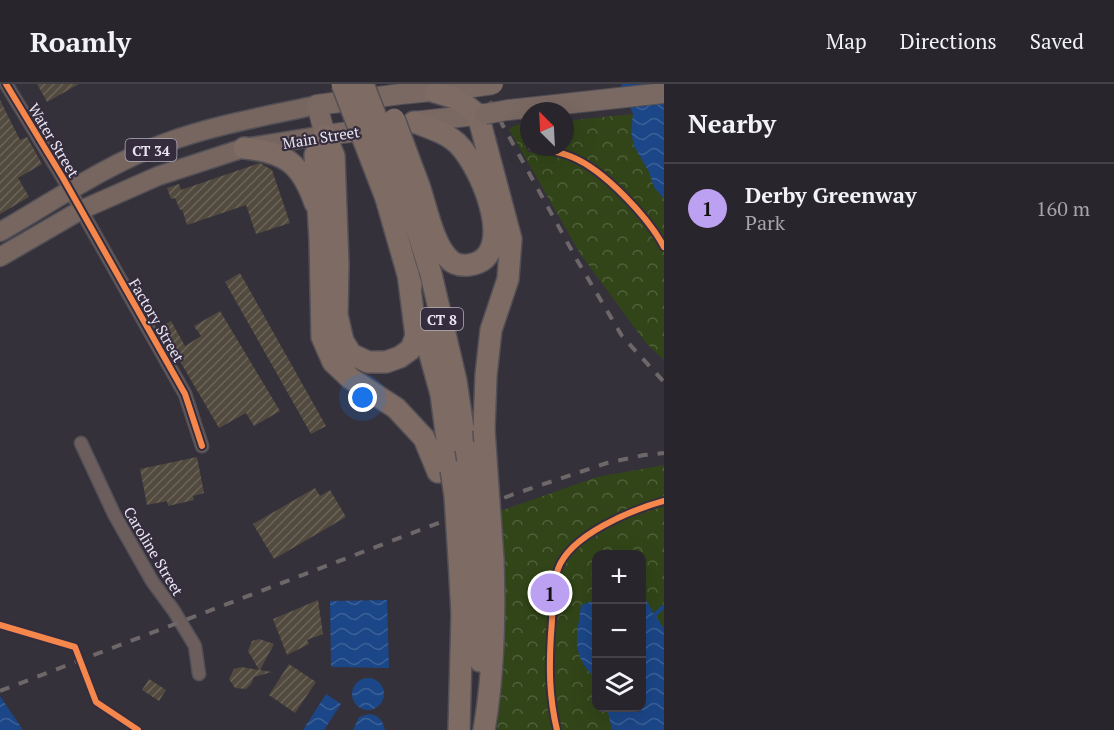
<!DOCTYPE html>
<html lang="en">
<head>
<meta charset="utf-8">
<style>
  :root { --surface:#28252c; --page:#343138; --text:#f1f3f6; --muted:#a5a5a9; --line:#444248; --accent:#bca0f2 }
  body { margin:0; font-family:"PT Serif",serif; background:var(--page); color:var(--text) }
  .controls { position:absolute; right:18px; bottom:18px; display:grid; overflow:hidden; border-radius:12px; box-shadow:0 6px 24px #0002 }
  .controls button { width:54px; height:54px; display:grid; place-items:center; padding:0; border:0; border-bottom:2px solid var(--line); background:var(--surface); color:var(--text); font:30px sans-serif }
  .compass { position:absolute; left:520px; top:18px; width:54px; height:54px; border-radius:50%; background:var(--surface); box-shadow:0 6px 24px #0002; rotate:336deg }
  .you { position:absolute; left:363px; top:314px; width:21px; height:21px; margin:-15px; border:4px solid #fff; border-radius:50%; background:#1a73e8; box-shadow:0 0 0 9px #1a73e833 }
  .badge { display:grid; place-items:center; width:39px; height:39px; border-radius:50%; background:var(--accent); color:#111; font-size:20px; font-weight:700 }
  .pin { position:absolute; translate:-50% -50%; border:3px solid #fff; box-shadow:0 2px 6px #0006 }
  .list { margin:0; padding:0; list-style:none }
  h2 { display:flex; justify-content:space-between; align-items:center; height:78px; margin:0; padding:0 24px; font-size:26px }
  h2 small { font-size:20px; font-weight:400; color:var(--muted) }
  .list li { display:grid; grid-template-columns:39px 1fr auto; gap:18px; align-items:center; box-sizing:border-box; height:90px; padding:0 24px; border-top:2px solid var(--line) }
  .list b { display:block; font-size:22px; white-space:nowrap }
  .list p { margin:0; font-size:20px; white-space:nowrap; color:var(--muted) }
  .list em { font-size:20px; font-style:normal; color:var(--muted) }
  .icon { flex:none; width:33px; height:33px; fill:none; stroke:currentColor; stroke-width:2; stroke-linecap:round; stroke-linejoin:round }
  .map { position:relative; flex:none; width:664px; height:646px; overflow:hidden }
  header { display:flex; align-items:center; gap:36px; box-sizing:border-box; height:84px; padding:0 30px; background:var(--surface); border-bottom:2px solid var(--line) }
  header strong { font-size:28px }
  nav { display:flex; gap:33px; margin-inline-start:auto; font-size:21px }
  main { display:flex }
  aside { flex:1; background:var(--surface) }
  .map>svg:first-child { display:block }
  .park { fill:url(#park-crowns); fill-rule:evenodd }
  .water { fill:url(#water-waves) }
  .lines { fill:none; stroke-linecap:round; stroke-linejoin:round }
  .stream { stroke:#1b4687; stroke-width:4 }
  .building { fill:url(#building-hatch) }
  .minor-casing { stroke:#524f56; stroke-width:15 }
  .primary-casing { stroke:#524f56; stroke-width:21 }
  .trunk-casing { stroke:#524f56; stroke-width:22 }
  .motorway-casing { stroke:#524f56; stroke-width:24 }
  .minor { stroke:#6b5e5c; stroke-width:12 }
  .primary { stroke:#76665f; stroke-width:18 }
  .trunk { stroke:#7a6962; stroke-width:20 }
  .motorway { stroke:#7e6c64; stroke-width:21 }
  .rail { stroke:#6e6769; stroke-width:4; stroke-dasharray:10 10; stroke-linecap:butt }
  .trunk-bridge-casing { stroke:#524f56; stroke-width:22; stroke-linecap:butt }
  .motorway-bridge-casing { stroke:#524f56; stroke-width:24; stroke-linecap:butt }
  .trunk-bridge { stroke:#7a6962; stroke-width:20 }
  .motorway-bridge { stroke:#7e6c64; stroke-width:21 }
  .cycleway-casing { stroke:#352d3e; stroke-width:10 }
  .cycleway { stroke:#f5874c; stroke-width:6 }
  .labels { text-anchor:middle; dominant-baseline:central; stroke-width:4.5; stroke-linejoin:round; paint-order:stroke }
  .shield { fill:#352d3e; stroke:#b4aebb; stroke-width:1.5 }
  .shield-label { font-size:14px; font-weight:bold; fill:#eae6f1 }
  .street-label { font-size:15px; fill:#eae6f1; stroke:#352d3e }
</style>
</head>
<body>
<header>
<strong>Roamly</strong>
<nav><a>Map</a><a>Directions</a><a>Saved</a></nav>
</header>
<main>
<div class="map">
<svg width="664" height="646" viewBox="0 0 664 646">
  <defs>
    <pattern id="park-crowns" width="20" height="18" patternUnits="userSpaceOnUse" patternTransform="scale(1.5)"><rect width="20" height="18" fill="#324518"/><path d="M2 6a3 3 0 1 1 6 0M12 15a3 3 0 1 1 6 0" fill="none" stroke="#50603a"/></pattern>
    <pattern id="water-waves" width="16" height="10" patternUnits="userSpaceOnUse" patternTransform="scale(1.5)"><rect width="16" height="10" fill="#1b4687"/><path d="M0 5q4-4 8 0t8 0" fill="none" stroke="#3c6198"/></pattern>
    <pattern id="building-hatch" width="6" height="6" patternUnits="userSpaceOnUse" patternTransform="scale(1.5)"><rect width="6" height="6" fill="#524a3e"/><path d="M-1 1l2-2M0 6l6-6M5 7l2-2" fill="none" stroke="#6b645a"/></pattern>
  </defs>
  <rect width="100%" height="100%" fill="#35313a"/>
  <path class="park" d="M633,30L631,47L634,62L649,88L654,103L664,115V276L646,259L581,171L509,45L516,41L529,40V63H565V37Z
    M664,381V646H497L505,547L500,427L597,393ZM596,470H642V624H596Z"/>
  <path class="water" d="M621,0H664V115L654,103L649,88L634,62L631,47L633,30Z
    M596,473V595C570,570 577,555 581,521L593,517L596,505C590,493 590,485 596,473Z
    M642,510L664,545V646H612L607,624H642Z
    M387,516L389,584L331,583L330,517Z
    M352 610a16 16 0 1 1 32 0a16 16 0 1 1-32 0Z
    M326,610L341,620L324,646H303Z
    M0,612L23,646H0Z
    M369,630C378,631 383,636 385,646H353L359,633Z"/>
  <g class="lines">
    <path class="stream" d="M652,534L664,522"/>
  </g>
  <path class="building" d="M37,0H79L47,18Z
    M0,16L20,56L27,53L42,80L18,94L29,113L0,130Z
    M260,79L272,86L290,139L256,150L246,121L187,141L182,125L180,126L175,114L171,115L167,104L179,100L181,106Z
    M240,189L326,342L311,350L225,198Z
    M220,227L280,327L254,342L246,329L219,344L160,243L171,237L185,262L201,252L194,242Z
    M197,373L204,409L193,412L194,416L168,422L167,417L147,421L140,385Z
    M315,404L320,412L330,406L346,433L274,475L253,440Z
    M318,516L323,550L307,556L309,560L287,571L273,535Z
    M259,555L274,560L260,586L272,588L254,593L251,600L246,605L235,604L229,595L234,585L241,583L259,586L248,567L252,557Z
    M289,580L316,598L295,629L269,611Z
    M149,595L166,606L159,617L142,606Z"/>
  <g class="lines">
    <defs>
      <path id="minor" d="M6,0L63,94L185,310L202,362
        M81,359L114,430L152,497L174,527L195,562L199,590"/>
      <path id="primary" d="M0,148C54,117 107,80 165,59C214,41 266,32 317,21
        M0,173L81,126L158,92L244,64L325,51"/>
      <path id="trunk" d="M508,26L664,9
        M413,38L485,30
        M375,45L325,51L317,21L401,10L472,3"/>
      <path id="motorway" d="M435,8L458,15L478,31L511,155L508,195L491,246L486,291L484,346
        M414,38C427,43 441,47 452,55C478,72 522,174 469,181C461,182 453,180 448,174C433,159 426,122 419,102
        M325,51L315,71L320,156L322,253L333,278L350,294L396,324L424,354L438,388
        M325,51L334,72L338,180L337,231L343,257L351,270L368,278H386L400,273L411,265L416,252L408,189
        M244,64C285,68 301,79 315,119
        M405,107L431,190L456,297L466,365
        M386,114L411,201
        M420,234L441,310L451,386
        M459,475L462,530L459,646
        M477,475L480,577
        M484,646C494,589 495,532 493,475"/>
    </defs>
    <use href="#minor" class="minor-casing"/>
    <use href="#primary" class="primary-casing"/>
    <use href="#trunk" class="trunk-casing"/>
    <use href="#motorway" class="motorway-casing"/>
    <use href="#minor" class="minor"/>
    <use href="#primary" class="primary"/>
    <use href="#trunk" class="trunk"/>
    <use href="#motorway" class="motorway"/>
    <path class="rail" d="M480,0L577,176L622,252L664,298
      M0,607L514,410L607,379L644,371L664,369"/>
    <defs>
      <path id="trunk-bridge" d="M472,3L493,0
        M485,30L508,26"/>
      <path id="motorway-bridge" d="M342,0L386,114
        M363,0L405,107
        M394,35L419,102
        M484,346L493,475
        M466,365L471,395L477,475
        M451,386L455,412L459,475"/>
    </defs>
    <use href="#trunk-bridge" class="trunk-bridge-casing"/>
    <use href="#motorway-bridge" class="motorway-bridge-casing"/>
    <use href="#trunk-bridge" class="trunk-bridge"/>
    <use href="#motorway-bridge" class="motorway-bridge"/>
    <defs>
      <path id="cycleway" d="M6,0L63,94L185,310L202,362
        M531,63C545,66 559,67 572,73C604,86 648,133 664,163
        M0,541L75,563L96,618L138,646
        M557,646C549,613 549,583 551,550C553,529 552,505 558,485C570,451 631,426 664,417"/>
    </defs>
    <use href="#cycleway" class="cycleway-casing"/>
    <use href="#cycleway" class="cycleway"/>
  </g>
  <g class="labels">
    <g class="shield">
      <rect x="125.5" y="55" width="51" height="22" rx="4.5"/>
      <rect x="421" y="224" width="42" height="22" rx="4.5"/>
    </g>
    <g class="shield-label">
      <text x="151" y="66">CT 34</text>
      <text x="442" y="235">CT 8</text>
    </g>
    <g class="street-label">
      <text transform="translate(321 53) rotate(-9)">Main Street</text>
      <text transform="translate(54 56) rotate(59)">Water Street</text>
      <text transform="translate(157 236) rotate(60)">Factory Street</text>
      <text transform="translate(154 467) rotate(59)">Caroline Street</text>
    </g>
  </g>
</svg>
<div class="controls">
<button>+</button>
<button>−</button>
<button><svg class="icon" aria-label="layers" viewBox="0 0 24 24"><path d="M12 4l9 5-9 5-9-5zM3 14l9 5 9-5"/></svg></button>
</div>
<svg class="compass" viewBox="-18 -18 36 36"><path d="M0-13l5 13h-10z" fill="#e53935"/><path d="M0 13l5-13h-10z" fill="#a5a5a9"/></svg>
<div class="you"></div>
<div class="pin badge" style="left:550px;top:509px">1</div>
</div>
<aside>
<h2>Nearby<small></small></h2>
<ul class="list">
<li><span class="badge">1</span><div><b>Derby Greenway</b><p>Park</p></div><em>160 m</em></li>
</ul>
</aside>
</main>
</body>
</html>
